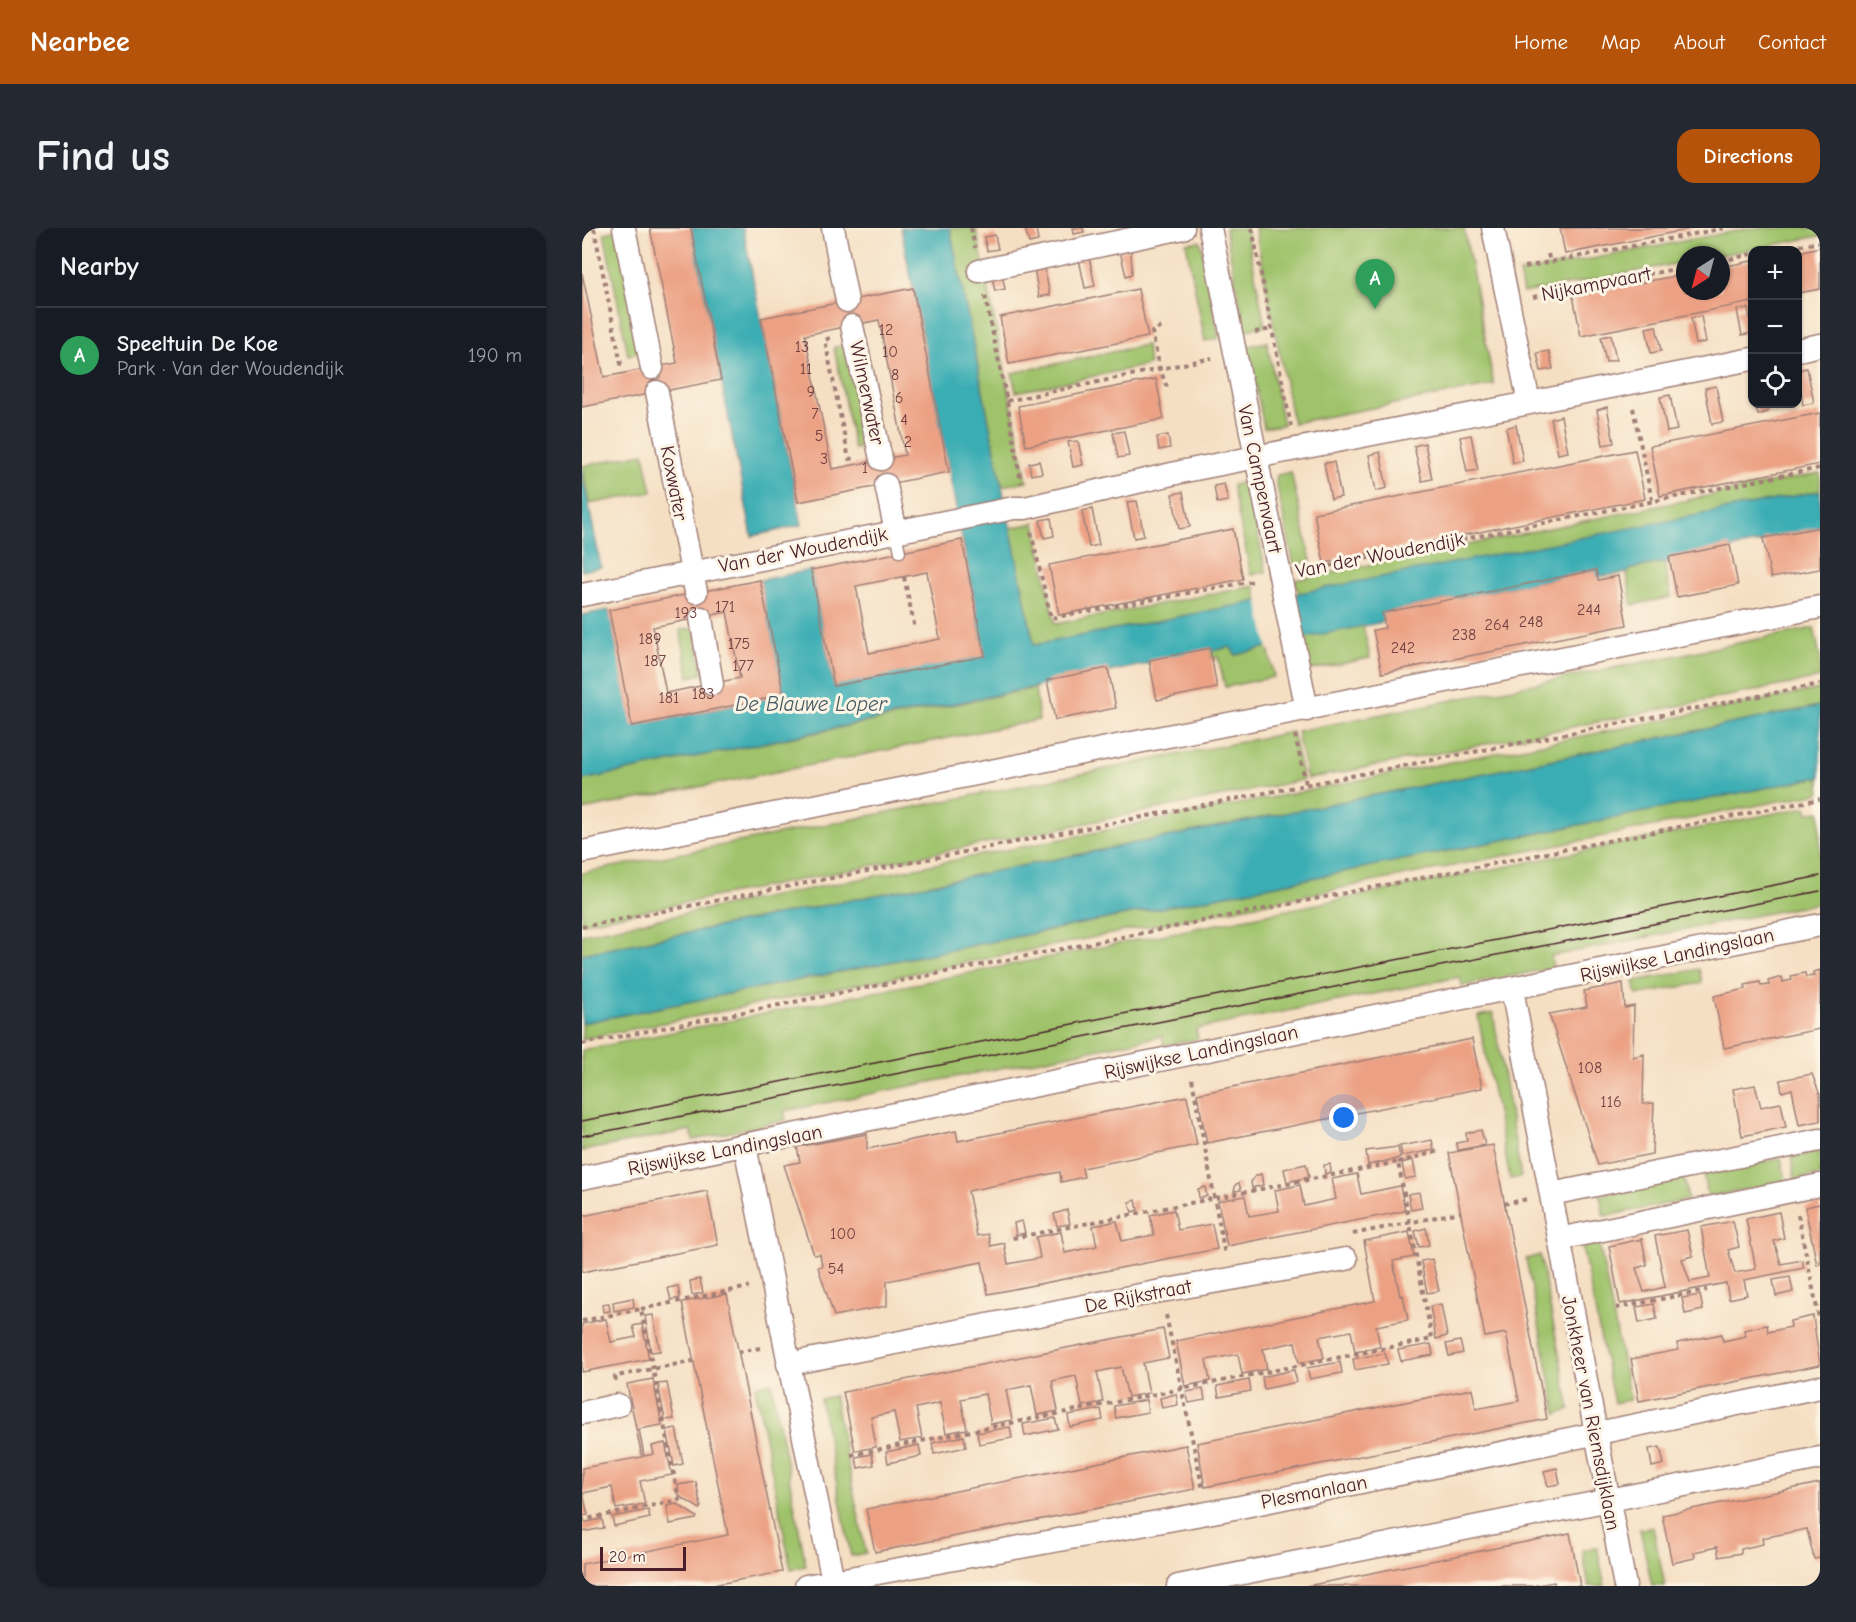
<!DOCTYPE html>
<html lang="en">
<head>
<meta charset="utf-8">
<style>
  :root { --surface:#171b24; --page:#242831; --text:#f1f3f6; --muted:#9ea1a6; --line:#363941; --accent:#b45309 }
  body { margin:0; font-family:"Comic Neue",sans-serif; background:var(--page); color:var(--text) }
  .controls { position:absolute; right:18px; top:18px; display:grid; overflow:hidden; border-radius:12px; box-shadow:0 2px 4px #0004 }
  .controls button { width:54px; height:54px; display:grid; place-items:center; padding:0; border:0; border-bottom:2px solid var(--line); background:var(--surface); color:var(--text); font:30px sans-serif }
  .compass { position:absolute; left:1094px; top:18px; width:54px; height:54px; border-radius:50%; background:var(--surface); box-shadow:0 2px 4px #0004; rotate:216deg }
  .scale { position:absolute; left:18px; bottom:15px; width:86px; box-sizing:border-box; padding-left:6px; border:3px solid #4a1f2b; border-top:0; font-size:16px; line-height:21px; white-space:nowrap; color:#4a1f2b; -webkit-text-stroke:4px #fcf5e5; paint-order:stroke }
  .you { position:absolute; left:762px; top:890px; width:21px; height:21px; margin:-15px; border:4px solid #fff; border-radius:50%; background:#1a73e8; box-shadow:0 0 0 9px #1a73e833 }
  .badge { display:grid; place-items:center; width:39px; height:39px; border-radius:50%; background:var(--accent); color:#fff; font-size:20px; font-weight:700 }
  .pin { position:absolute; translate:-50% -50px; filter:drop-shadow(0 2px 3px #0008) }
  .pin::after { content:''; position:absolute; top:32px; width:21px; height:18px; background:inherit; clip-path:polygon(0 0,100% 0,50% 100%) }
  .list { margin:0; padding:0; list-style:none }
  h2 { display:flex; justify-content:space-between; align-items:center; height:78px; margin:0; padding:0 24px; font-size:26px }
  h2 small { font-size:20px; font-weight:400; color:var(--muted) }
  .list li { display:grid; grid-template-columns:39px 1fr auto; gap:18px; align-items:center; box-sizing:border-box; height:96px; padding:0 24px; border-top:2px solid var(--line) }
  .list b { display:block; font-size:22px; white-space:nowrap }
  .list p { margin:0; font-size:20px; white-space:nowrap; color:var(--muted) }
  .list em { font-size:20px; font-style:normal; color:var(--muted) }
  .icon { flex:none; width:33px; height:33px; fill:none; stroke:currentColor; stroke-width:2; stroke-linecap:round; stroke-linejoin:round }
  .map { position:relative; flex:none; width:1238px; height:1358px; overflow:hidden; border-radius:18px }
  header { display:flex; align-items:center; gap:36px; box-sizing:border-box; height:84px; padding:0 30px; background:var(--accent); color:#fff }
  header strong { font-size:28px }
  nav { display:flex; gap:33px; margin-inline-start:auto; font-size:21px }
  .intro { display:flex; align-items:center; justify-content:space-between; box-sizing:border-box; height:144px; padding:0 36px }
  h1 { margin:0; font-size:42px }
  .button { padding:15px 27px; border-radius:18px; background:var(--accent); color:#fff; font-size:21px; font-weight:700 }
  main { display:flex; gap:36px; padding:0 36px }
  aside { flex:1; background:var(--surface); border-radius:18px; box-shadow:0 2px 4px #0004 }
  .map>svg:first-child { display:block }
  .green { fill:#9fc26b; stroke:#74704b; stroke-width:1.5 }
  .water { fill:#3badb4; stroke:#426670; stroke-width:1.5 }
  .pier { fill:#f5dfc3 }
  .building { fill:#eca184; fill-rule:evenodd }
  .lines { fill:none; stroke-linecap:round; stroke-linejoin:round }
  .lane-casing { stroke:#a07f77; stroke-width:13 }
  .street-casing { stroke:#a07f77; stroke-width:25 }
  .path { stroke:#a07f77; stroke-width:4; stroke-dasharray:4.5 4.5; stroke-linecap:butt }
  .lane { stroke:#fff; stroke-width:10 }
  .street { stroke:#fff; stroke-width:22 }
  .tram { stroke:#4a1f2b; stroke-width:1.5 }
  .labels { text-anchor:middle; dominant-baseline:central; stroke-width:6; stroke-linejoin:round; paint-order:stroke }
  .number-label { font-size:16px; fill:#724041 }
  .street-label { font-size:20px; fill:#4a1f2b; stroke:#fcf5e5 }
  .water-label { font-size:21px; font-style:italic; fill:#445862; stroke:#fcf5e5 }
</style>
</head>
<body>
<header>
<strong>Nearbee</strong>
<nav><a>Home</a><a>Map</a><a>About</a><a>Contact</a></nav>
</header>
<div class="intro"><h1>Find us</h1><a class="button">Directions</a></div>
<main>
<aside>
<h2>Nearby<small></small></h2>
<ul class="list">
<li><span class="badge" style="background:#2e9e5b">A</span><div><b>Speeltuin De Koe</b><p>Park · Van der Woudendijk</p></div><em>190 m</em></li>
</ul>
</aside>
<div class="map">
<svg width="1238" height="1358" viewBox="0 0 1238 1358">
  <rect width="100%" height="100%" fill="#fcf5e5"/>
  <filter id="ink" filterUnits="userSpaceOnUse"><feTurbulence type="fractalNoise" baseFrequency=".0167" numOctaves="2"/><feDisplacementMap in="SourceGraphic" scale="12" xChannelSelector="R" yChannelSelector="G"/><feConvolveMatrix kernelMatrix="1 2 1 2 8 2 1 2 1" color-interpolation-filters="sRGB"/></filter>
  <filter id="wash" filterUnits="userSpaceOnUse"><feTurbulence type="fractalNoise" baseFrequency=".008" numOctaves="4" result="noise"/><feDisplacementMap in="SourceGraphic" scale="24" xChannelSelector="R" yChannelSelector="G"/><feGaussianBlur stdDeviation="1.35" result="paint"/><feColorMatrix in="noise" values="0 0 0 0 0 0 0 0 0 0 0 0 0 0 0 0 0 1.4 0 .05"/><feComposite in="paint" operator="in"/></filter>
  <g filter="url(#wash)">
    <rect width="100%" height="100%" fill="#f5dfc3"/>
    <path class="green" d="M368,0H394L445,253L420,258Z
      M643,0H664L683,98L663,102Z
      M673,0H882L912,157L711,195Z
      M1168,0H1238V8L1138,27H1103V34L941,65L937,45Z
      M36,2L59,125L46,127L22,5Z
      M618,13L637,110L623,113L604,15Z
      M685,114L701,197L682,200L666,118Z
      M265,117L286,218L272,221L252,119Z
      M564,117L567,137L434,164L430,145Z
      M62,225L70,264L7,276L0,238Z
      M709,244L729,333L712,337L694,254L695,247Z
      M1238,245V263L717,367L713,352Z
      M665,254L684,344L669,347L650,257Z
      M453,295L473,396L673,358L676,374L452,417L428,300Z
      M1082,334L1089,369L1050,377L1045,345L1049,341Z
      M781,397L788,430L728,442L721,410Z
      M112,400L121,446L107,449L98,402Z
      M1232,400L1238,428V450L725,551L715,503Z
      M648,419L654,427L686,419L692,449L643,459L636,429L630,430L628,423Z
      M453,460L457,492L0,582V552Z
      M1238,461V478L0,726V706Z
      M710,504L721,552L0,695V645Z
      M1238,549V565L0,811V795Z
      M1224,579L1226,585L1238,583V675L969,728L971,740L880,758L878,749L614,801L616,811L582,817L580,808L202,883L204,892L111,912L109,902L0,923V822Z
      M1117,741L1120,755L1055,767L1052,753Z
      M911,785L939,949L928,951L896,788Z
      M1238,924V947L1213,951L1209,929Z
      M1199,930L1204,953L1126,969L1121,947Z
      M1102,950L1106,972L1022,988L1018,967Z
      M1017,1015L1048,1172L1032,1175L1000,1019Z
      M958,1027L988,1182L975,1186L944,1031Z
      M189,1154L224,1338L209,1341L173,1158Z
      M252,1168L284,1325L269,1328L238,1171Z
      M1071,1299L1083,1358H1070L1058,1301Z
      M1015,1319L1023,1358H1007L1000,1322Z"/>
    <path class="water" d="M109,0H161L220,297L170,308Z
      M319,0H368L452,417L1238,263V302L1049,341L1045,345L1015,349L1013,342L800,385L802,394L721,410L654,427L648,419L0,552V387L27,382L51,498L201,467L178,352L229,342L252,457L403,427Z
      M0,243L19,339L0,343Z
      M1238,478V549L0,795V726Z"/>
    <path class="pier" d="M713,364L722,413L686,422L676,371Z"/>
    <g id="blocks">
      <path class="building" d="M68,0H109L139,152L0,179V45L22,149L95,135Z
        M443,0H454L456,13L447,15Z
        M491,0H501L502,4L492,6Z
        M978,0H1109V1L983,26Z
        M413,7L416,21L405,23L402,9Z
        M1238,19V61L1216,65V24Z
        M549,21L550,46L544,48L538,23Z
        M507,29L513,58L503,60L497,31Z
        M1170,33V74L999,108L991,68L1103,46V63H1139V39Z
        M462,38L468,67L457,69L452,40Z
        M420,46L423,61L413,63L410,49Z
        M331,60L367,244L216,274L179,90ZM297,92L323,227L250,241L223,107Z
        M556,61L566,109L427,136L418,89Z
        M1166,80L1170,105L1160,107L1155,82Z
        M1119,88L1124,114L1114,116L1109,90Z
        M1074,98L1079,123L1069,125L1064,100Z
        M1029,107L1034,132L1024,134L1019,109Z
        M967,123L971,141L959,143L955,125Z
        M1225,140L1232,175L1221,177L1216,142Z
        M574,151L582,191L444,218L436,178Z
        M1134,158L1141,194L1130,196L1123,160Z
        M1088,167L1095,202L1085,204L1078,169Z
        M1173,176H1184L1186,184L1176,187Z
        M1025,179L1032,215L1021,217L1015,182Z
        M1238,185V236L1078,268L1068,218Z
        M979,188L986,224L976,226L969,191Z
        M934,197L941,233L931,235L924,200Z
        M542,203L547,228L536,230L531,205Z
        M586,207L588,220L577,222L575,209Z
        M889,207L896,242L885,244L878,209Z
        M496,213L501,237L491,239L486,214Z
        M843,215L850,251L840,253L832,218Z
        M1053,222L1063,271L742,335L732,285Z
        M798,224L805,260L794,263L787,227Z
        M457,233L460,245L449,247L447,235Z
        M752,234L759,269L749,271L742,235Z
        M642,256L646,273L635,275L632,258Z
        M601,264L608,299L597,301L590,266Z
        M555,273L562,308L552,310L545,274Z
        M510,281L517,317L507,319L500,283Z
        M469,290L472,308L462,310L458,292Z
        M1238,299V341L1189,350L1181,310Z
        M651,301L661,351L477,387L467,337Z
        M380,312L403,428L252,458L229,342ZM345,344L358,411L287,425L274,358Z
        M1148,317L1156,357L1095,369L1087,329Z
        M1014,342L1016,352L1036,348L1045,397L800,445L791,402L803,400L800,385Z
        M178,352L202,467L50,498L27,382ZM145,384L158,450L84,465L71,399Z
        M628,420L635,460L575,472L567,432Z
        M526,440L534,480L473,492L465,452Z
        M1238,742V801L1142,820L1132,768L1164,761L1163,757L1178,754L1179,758L1187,757L1186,753L1200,749L1201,754L1210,752L1209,748L1223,745L1224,749L1232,748L1231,744Z
        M1041,755L1043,780L1052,778L1051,829L1062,826L1061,876L1072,875L1070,926L1016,937L967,786L1005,779L1002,763Z
        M890,811L900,860L625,915L615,866Z
        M1230,846L1238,867V893L1217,897L1210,861L1200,864L1198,852Z
        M1173,857L1179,879L1199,875L1204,899L1160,908L1151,861Z
        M605,868L615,917L500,940L502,949L479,954L478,944L386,963L395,1008L406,1006L409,1018L422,1015L426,1036L458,1030L454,1009L479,1004L483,1025L515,1018L511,998L535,993L540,1013L572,1007L568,987L592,982L596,1002L630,996L635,1021L406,1066L400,1034L305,1053V1078L252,1088L236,1039L240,1038L238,1026L232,1027L202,937L218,934L215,919L285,906V921L374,903L376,913Z
        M899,902L903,917L876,922L874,915L885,913L884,905Z
        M850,912L852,922L820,928L818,918Z
        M911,917L965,1191L623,1259L615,1215L890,1161L894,1181L937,1173L924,1105L903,1109L867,925Z
        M816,919L818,929L814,931L786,937L784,923Z
        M831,932L834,949L823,951L820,935Z
        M724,936L727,949L705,954L702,941Z
        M748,936L749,944L743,946L742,937Z
        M679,946L681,957L670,960L669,954L673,948Z
        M775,946L779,966L818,958L823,983L645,1018L636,973L663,968L667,988L697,983L693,962L718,957L722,978L754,971L750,951Z
        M657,955L659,962L652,963L654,956Z
        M623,959L625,968L617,970L616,961Z
        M125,963L136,1017L0,1044V988Z
        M837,964L840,980L829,982L826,966Z
        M554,972L556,982L550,984L547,974Z
        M1238,976V1036L1235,1037L1223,979Z
        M485,982L488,996L475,998L472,986Z
        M1197,984L1202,1010L1192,1013L1199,1036L1220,1032L1222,1040L1162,1052L1165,1067L1147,1071L1144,1055L1038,1076L1027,1018L1060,1011L1065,1037L1054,1040L1062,1064L1083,1059L1073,1008L1105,1002L1111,1028L1100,1031L1108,1054L1128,1050L1119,999L1151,993L1157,1019L1146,1022L1153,1045L1174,1041L1164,991Z
        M440,993L443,1005L434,1007L432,995Z
        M844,1000L847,1017L837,1019L833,1003Z
        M827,1004L832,1029L811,1033L818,1068L821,1067L826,1092L794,1098L798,1119L773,1124L769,1103L737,1109L742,1130L717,1135L713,1114L681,1121L685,1141L660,1146L656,1126L624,1132L628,1153L603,1158L594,1113L793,1073L782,1013Z
        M850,1031L857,1063L845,1065L839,1033Z
        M1208,1049L1211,1064L1194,1068L1191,1052Z
        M118,1051L121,1065L110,1067L108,1053Z
        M96,1058L98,1070L89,1072L86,1060Z
        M145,1066L200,1344L125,1358H0V1336L146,1307L100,1074Z
        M1118,1067L1121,1082L1103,1086L1100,1070Z
        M51,1070L52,1079L32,1083L31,1074Z
        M27,1075L28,1083L21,1084L20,1076Z
        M859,1076L865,1108L854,1111L848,1078Z
        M1072,1076L1075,1091L1057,1095L1054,1079Z
        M71,1087L78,1123L69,1124L63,1088Z
        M1231,1088L1238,1137L1057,1173L1049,1131L1096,1122L1095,1115L1140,1106L1141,1113L1164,1108L1162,1102L1185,1097L1186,1104L1209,1099L1208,1093Z
        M24,1091L29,1114L54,1109L51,1098L60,1096L67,1131L0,1144V1096Z
        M581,1101L587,1130L561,1135L567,1165L546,1169L539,1139L515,1144L521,1174L500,1178L494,1148L470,1153L476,1183L455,1187L449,1157L424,1162L430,1192L409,1196L403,1166L379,1171L385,1201L364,1205L358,1175L334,1180L340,1210L318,1214L312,1184L289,1189L294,1219L273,1223L261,1164Z
        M878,1113L881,1125L867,1128L864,1116Z
        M849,1116L851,1127L819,1133L816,1122Z
        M803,1125L806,1136L773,1142L771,1131Z
        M758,1134L760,1145L728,1151L725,1140Z
        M712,1142L715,1154L682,1161L680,1149Z
        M71,1151L80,1197L57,1201L62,1228L72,1226L70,1218L83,1215L90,1247L58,1253L63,1276L34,1281L30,1259L1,1265L6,1287L0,1288V1240L60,1229L45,1156Z
        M667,1152L669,1163L637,1169L635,1158Z
        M85,1155L92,1191L83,1192L76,1156Z
        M621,1161L623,1172L607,1175L604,1164Z
        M594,1166L596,1177L580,1180L578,1170Z
        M564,1172L566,1184L534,1190L532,1178Z
        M519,1181L521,1192L488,1199L486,1187Z
        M473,1190L476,1201L443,1208L441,1196Z
        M428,1199L430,1210L397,1216L395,1205Z
        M94,1200L101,1236L92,1238L85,1202Z
        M382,1208L384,1219L352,1226L350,1215Z
        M337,1217L339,1228L306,1235L304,1224Z
        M604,1217L613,1261L293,1324L284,1281Z
        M1078,1219L1082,1236L1070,1239L1067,1221Z
        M290,1226L292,1237L276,1240L274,1229Z
        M975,1240L978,1256L966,1258L962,1243Z
        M114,1254L119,1279L118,1281L97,1268L96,1257Z
        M1238,1255V1330L1232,1331L1225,1301L1180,1310L1181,1316L1159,1321V1325L1137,1329L1135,1319L1112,1324L1113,1330L1090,1335L1080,1287Z
        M95,1276L115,1289L114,1291L88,1296L85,1278Z
        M66,1282L68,1290L32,1298L30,1289Z
        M20,1291L22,1300L0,1304V1295Z
        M988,1305L998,1358H973L972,1354L950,1358H725Z"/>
    </g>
  </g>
  <g filter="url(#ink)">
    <use href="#blocks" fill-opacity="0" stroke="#a07f77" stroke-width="1.5"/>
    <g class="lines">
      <defs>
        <path id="lane" d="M314,304L318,324"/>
        <path id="street" d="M42,0L70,140
          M251,0L265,73
          M628,0L725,482
          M911,0L947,175
          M397,43L601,0
          M270,98L299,231
          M1216,122L1238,117
          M75,164L114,364
          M304,257L314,304
          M0,367L432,280H443L603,243L1170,131
          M119,390L130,456
          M0,624L1238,379
          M930,761L1043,1358
          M163,918L252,1358
          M0,950L1238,697
          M969,966L1238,912
          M977,1011L1238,957
          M206,1136L579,1063L764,1031
          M0,1185L36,1177
          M224,1358L658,1279L1238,1159
          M596,1358L1238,1230"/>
      </defs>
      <use href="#lane" class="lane-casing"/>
      <use href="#street" class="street-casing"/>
      <path class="path" d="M12,0L39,136H43
        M389,0L393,20
        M670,0L709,198
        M1191,22L1238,14
        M966,26L968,34
        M1139,33L1170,26
        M943,39L1143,0
        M403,68L425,173L439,255
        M951,69L1103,39
        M579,99L570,104L578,141L586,162
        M673,104L690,101
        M248,110L243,112L267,231L273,230
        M425,173L630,130
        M1051,180L1070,272
        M449,304L469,390L672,353
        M721,343L1238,240
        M322,349L333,401
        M713,507L724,556
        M0,699L1238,456
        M0,816L1238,571
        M610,851L643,1027
        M816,934L858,923
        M922,976L945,971
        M1216,987L1238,1095
        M771,1006L879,984
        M1034,1080L1125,1062
        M59,1081L167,1059
        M584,1087L621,1262
        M0,1093L59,1081L97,1272L0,1292
        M156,1124L178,1120
        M34,1153L33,1149L40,1147L111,1133
        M269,1227L850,1111L816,934L426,1011"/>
      <use href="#lane" class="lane"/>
      <use href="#street" class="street"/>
      <path class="tram" d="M0,893L1238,648
        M0,908L1238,663"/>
    </g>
  </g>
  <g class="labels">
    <g class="number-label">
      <text x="304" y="102">12</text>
      <text x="220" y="119">13</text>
      <text x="308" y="124">10</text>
      <text x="224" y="141">11</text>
      <text x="313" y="147">8</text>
      <text x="229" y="164">9</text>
      <text x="317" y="170">6</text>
      <text x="233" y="186">7</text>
      <text x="322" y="192">4</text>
      <text x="237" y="208">5</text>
      <text x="326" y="214">2</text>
      <text x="242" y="231">3</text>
      <text x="283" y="240">1</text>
      <text x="143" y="379">171</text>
      <text x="1007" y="382">244</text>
      <text x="104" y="385">193</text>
      <text x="949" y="394">248</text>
      <text x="915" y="397">264</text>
      <text x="882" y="407">238</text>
      <text x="68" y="411">189</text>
      <text x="157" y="416">175</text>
      <text x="821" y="420">242</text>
      <text x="73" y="433">187</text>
      <text x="161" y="438">177</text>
      <text x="121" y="466">183</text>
      <text x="87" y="470">181</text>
      <text x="1008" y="840">108</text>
      <text x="1029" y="874">116</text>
      <text x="261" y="1006">100</text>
      <text x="254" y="1041">54</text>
    </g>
    <g class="street-label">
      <text transform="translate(1014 56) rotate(-11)">Nijkampvaart</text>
      <text transform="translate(285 165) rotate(78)">Wilmerwater</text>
      <text transform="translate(678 251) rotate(78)">Van Campenvaart</text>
      <text transform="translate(92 255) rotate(79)">Koxwater</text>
      <text transform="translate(221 322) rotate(-11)">Van der Woudendijk</text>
      <text transform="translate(798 327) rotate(-11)">Van der Woudendijk</text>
      <text transform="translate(1095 727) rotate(-12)">Rijswijkse Landingslaan</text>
      <text transform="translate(619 824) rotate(-12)">Rijswijkse Landingslaan</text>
      <text transform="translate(143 922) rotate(-11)">Rijswijkse Landingslaan</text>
      <text transform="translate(556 1068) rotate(-11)">De Rijkstraat</text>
      <text transform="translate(1009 1185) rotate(79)">Jonkheer van Riemsdijklaan</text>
      <text transform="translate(732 1264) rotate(-11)">Plesmanlaan</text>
    </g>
    <g class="water-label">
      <text x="229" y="476">De Blauwe Loper</text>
    </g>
  </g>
</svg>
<div class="controls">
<button>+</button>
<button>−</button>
<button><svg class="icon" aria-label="locate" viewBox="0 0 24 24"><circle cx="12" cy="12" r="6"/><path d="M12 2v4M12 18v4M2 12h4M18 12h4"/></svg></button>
</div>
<svg class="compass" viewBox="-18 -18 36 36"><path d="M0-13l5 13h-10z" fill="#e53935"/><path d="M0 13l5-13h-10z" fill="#9ea1a6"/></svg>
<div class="scale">20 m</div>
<div class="you"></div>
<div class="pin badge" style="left:793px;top:81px;background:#2e9e5b">A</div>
</div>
</main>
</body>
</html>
